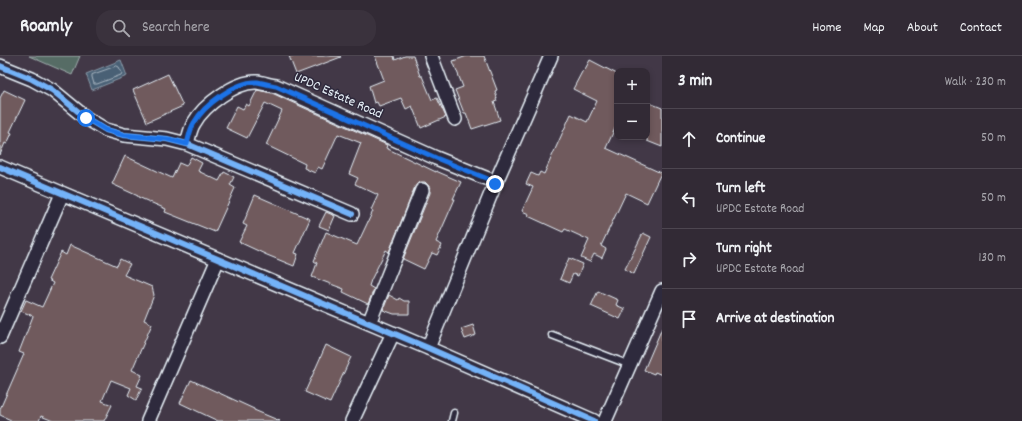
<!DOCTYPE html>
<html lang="en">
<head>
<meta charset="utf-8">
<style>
  :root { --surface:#322a35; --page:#3a323d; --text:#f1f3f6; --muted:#a8a7ad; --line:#4d4650 }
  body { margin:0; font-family:Dekko,sans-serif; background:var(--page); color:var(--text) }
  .controls { position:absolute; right:12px; top:12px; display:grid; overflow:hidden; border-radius:8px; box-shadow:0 2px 6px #0003 }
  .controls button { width:36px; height:36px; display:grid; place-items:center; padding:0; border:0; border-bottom:1px solid var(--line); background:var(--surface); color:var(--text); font:20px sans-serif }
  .stop { position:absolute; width:12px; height:12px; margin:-9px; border:3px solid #1a73e8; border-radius:50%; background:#fff }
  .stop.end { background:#1a73e8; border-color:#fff; box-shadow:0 1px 4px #0008 }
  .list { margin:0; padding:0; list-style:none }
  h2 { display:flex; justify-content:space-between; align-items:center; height:52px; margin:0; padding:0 16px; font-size:17px }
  h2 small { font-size:13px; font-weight:400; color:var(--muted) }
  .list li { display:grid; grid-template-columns:26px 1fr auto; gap:12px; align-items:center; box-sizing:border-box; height:60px; padding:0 16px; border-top:1px solid var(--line) }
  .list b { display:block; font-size:15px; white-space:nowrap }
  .list p { margin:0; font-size:13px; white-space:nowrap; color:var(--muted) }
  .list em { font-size:13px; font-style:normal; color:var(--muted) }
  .icon { flex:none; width:22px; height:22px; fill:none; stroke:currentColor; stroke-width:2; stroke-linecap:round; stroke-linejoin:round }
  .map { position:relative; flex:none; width:662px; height:365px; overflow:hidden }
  header { display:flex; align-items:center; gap:24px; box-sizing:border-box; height:56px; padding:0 20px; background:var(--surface); border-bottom:1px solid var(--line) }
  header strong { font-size:19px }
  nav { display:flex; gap:22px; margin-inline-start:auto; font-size:14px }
  .search { width:280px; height:36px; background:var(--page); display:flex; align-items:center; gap:10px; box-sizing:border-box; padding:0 14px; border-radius:16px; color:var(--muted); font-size:15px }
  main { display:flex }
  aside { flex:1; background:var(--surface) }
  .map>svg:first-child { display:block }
  .green { fill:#576c65; stroke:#a0aeae }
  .water { fill:#4a6074; stroke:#899aa9 }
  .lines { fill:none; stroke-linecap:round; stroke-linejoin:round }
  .shore { stroke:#a9b7c3; stroke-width:1 }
  .building { fill:#6f5a5d; stroke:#e8f1f8 }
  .lane-casing { stroke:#e8f1f8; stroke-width:9 }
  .street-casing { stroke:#e8f1f8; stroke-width:16 }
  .lane { stroke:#2f2a3d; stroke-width:6 }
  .street { stroke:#2f2a3d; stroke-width:13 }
  .cycleway-casing { stroke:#2f2a3d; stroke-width:8 }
  .cycleway { stroke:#73b2f8; stroke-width:6 }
  .route { stroke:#1a73e8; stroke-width:5 }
  .labels { text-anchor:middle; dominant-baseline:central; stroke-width:3; stroke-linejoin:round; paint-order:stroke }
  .street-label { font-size:14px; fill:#e8f1f8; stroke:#2f2a3d }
</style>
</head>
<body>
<header>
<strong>Roamly</strong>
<div class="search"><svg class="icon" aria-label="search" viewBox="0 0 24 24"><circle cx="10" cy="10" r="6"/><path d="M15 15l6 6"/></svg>Search here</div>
<nav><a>Home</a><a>Map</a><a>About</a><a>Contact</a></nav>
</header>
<main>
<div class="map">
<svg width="662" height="365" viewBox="0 0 662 365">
  <rect width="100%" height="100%" fill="#423847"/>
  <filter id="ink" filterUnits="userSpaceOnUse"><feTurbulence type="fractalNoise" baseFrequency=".025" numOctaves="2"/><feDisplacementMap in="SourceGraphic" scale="8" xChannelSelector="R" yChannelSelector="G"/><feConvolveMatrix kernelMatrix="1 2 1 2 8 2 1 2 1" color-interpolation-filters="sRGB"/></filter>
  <g filter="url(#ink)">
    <path class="green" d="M29,0H80L72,19Z"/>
    <path class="water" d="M121,4L127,20L92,34L86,18Z"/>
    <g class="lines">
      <path class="shore" d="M117,10L119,11L122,17L121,19L97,28H94L92,21V19Z"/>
    </g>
    <path class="building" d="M289,0H340L341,1L296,18Z
      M375,0H394L395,4L405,0H413L420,20H422L432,44L437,42L446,61L421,72L412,50L406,53L401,42L379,50L377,46L374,47L369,30L384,24Z
      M467,0H484L497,34L495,35L497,42L496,43L497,45L494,46L500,64L472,73L466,57H464L455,34L463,31L453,5Z
      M590,4L617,18V68L606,92L661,117L647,147L626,137L601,190L606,193L602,202L594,198L590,206L581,202L589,184L565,173L563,176L528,160L529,158L522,155L533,131L526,128L531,117L538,120L540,116L544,118L571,58L587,66L597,45L573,33L583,14L584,15Z
      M168,18L183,50L147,66L133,34Z
      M4,34L25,44L10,76L12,77L7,88L5,87L0,99V42Z
      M257,34L272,37L289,45L387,89L386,92L436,116V115L461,126L453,143H455L436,186L442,189L437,199L432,197L424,213L403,203L430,137V132L428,129L425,126H421L417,128L415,131L389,196L386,194L371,224L369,230L374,233L368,248L343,236L344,233L312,221L317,207L314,205L326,176L357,189L373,155L371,154L378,139L355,128L358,122L349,118L361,87L338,78L322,113L318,111L315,117L304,112L305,108L266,89L282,55L265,47L247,82L226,72L237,50L243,53L246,48L249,50Z
      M647,46L662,52V91L647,85Z
      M125,100L172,122L179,107L186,110L191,101L202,107L198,115L219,125L224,116L234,121L230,129L235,132L215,176L165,156L166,153L138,141V140L112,128Z
      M255,139L310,163L295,197L298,198L294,210L267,199L239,186L247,170L243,168Z
      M326,156L335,160L329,174L319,170Z
      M643,177L651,181L634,218L625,213Z
      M70,189L117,210L120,203L130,208L124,219L152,231L154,239L144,264L152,268L132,314L142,319L137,330L142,332L136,344L128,339L131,332L111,324L102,345L112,349L104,365H53L41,360L39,365H13L0,359V353L24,298L19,296L33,260L21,255L26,244L42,251L53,227L48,224L61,196L66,199Z
      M569,202L583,208L578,220L573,218L569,227L560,223Z
      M598,235L618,244L616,249L625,253L620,263L591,250Z
      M389,239L398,244L399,242L404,245H409V258H394L383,254Z
      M473,269L476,279L465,283L461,273Z
      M662,272V319L655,316L654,318L644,314Z
      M326,289L351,301L330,347L305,336Z
      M191,324L254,353V354L280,365H218L180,347Z"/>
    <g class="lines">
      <defs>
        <path id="lane" d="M552,279L630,309
          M452,365L454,357"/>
        <path id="street" d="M431,0L455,63
          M0,10L32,23L52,34L86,62L106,74L124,79L167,83L187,88L352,158
          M187,88C189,81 190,73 194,67C204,49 236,25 257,26C263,27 270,29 276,30L436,102L488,123L495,128
          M0,111L428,292L594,365
          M369,267L422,134
          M0,281L62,138
          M428,292L495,128L551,0
          M148,365L218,203
          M352,365L393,277
          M605,365L662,235"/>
      </defs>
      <use href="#lane" class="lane-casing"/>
      <use href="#street" class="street-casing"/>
      <use href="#lane" class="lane"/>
      <use href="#street" class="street"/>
      <defs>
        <path id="cycleway" d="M0,10L32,23L52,34L86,62L106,74L124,79L167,83L187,88L352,158
          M0,111L428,292L594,365"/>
      </defs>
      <use href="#cycleway" class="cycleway-casing"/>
      <use href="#cycleway" class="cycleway"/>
    </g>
  </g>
  <g class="lines" filter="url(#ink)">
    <path class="route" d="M86,62L106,74L124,79L167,83L187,88C189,81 190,73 194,67C204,49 236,25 257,26C263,27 270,29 276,30L436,102L488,123L495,128"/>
  </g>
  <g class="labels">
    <g class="street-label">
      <text transform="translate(338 40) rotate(24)">UPDC Estate Road</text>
    </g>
  </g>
</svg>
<div class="controls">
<button>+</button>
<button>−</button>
</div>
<div class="stop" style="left:86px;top:62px"></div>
<div class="stop end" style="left:495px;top:128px"></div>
</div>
<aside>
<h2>3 min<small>Walk · 230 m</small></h2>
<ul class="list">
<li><svg class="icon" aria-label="ahead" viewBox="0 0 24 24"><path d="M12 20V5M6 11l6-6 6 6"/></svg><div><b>Continue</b></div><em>50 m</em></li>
<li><svg class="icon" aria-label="left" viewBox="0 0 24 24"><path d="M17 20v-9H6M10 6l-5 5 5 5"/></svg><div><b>Turn left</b><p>UPDC Estate Road</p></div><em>50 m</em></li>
<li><svg class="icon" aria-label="right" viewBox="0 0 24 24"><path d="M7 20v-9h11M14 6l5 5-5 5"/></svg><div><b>Turn right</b><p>UPDC Estate Road</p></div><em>130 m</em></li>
<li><svg class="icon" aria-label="arrive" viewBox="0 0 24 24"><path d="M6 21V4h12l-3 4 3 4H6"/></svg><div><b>Arrive at destination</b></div></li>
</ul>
</aside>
</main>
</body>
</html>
